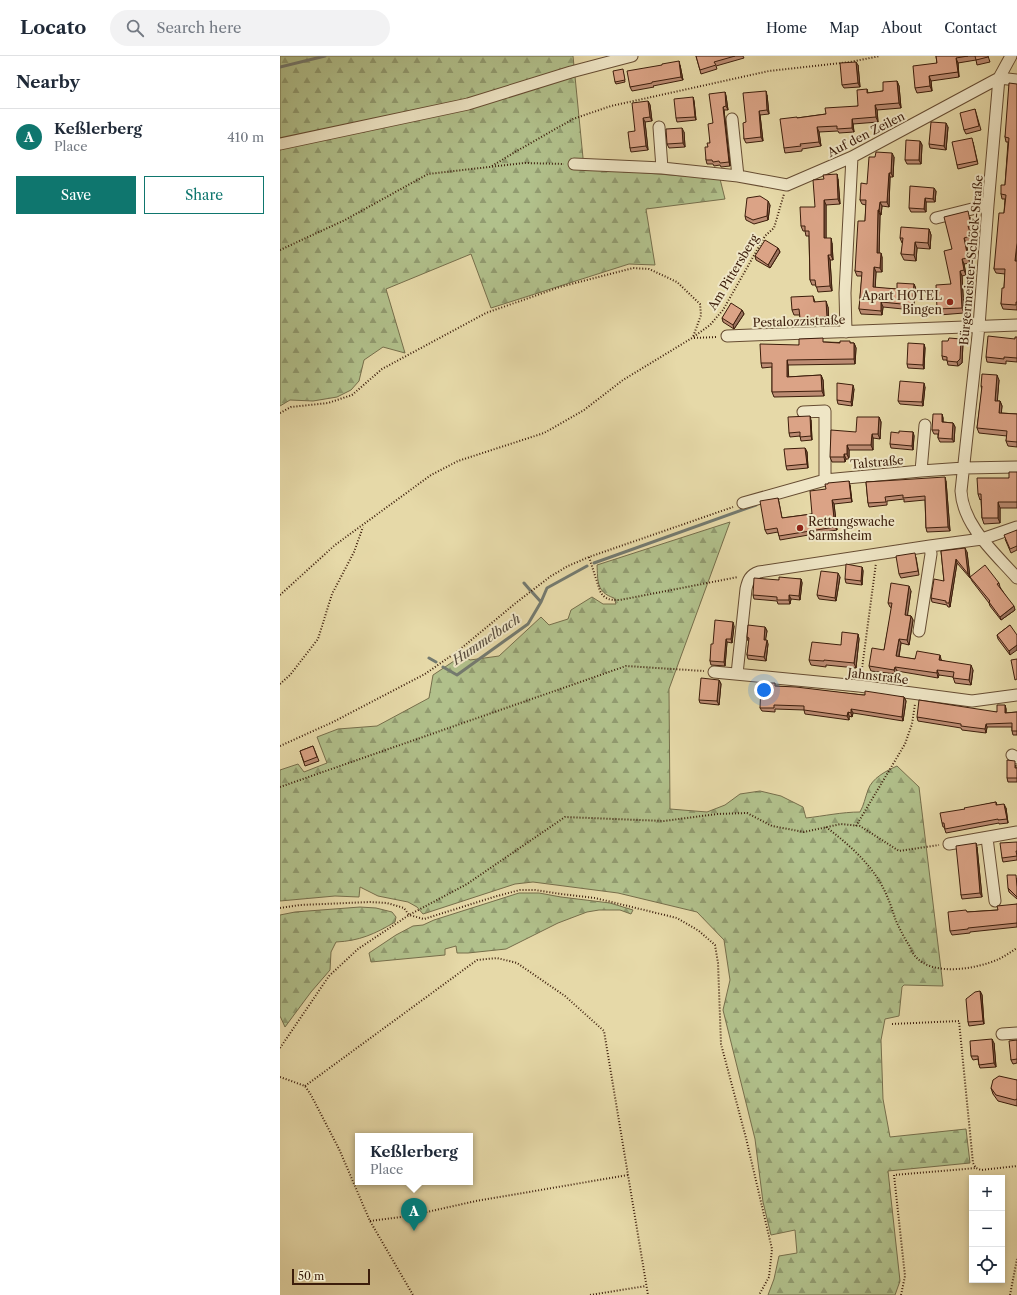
<!DOCTYPE html>
<html lang="en">
<head>
<meta charset="utf-8">
<style>
  :root { --surface:#fff; --page:#f2f2f3; --text:#1f2937; --muted:#747a83; --line:#e0e1e3; --accent:#0f766e }
  body { margin:0; font-family:"Libre Caslon Text",serif; background:var(--page); color:var(--text) }
  .controls { position:absolute; right:12px; bottom:12px; display:grid; overflow:hidden; border-radius:0px; box-shadow:0 2px 6px #0003 }
  .controls button { width:36px; height:36px; display:grid; place-items:center; padding:0; border:0; border-bottom:1px solid var(--line); background:var(--surface); color:var(--text); font:20px sans-serif }
  .scale { position:absolute; left:12px; bottom:10px; width:78px; box-sizing:border-box; padding-left:4px; border:2px solid #3c1d0b; border-top:0; font-size:11px; line-height:14px; white-space:nowrap; color:#3c1d0b; -webkit-text-stroke:3px #efe6c6; paint-order:stroke }
  .you { position:absolute; left:484px; top:634px; width:14px; height:14px; margin:-10px; border:3px solid #fff; border-radius:50%; background:#1a73e8; box-shadow:0 0 0 6px #1a73e833 }
  .badge { display:grid; place-items:center; width:26px; height:26px; border-radius:50%; background:var(--accent); color:#fff; font-size:13px; font-weight:700 }
  .pin { position:absolute; translate:-50% -33px; filter:drop-shadow(0 1px 2px #0008) }
  .pin::after { content:''; position:absolute; top:21px; width:14px; height:12px; background:inherit; clip-path:polygon(0 0,100% 0,50% 100%) }
  .popup { position:absolute; left:75px; top:1077px; width:118px; height:52px; box-sizing:border-box; display:grid; place-content:center; border-radius:0px; background:var(--surface); filter:drop-shadow(0 1px 3px #0005); font-size:13px; white-space:nowrap; color:var(--muted) }
  .popup b { font-size:15px; color:var(--text) }
  .popup::after { content:''; position:absolute; left:50%; top:100%; margin-left:-8px; border:8px solid transparent; border-top-color:var(--surface) }
  .list { margin:0; padding:0; list-style:none }
  h2 { display:flex; justify-content:space-between; align-items:center; height:52px; margin:0; padding:0 16px; font-size:17px }
  h2 small { font-size:13px; font-weight:400; color:var(--muted) }
  .list li { display:grid; grid-template-columns:26px 1fr auto; gap:12px; align-items:center; box-sizing:border-box; height:56px; padding:0 16px; border-top:1px solid var(--line) }
  .list b { display:block; font-size:15px; white-space:nowrap }
  .list p { margin:0; font-size:13px; white-space:nowrap; color:var(--muted) }
  .list em { font-size:13px; font-style:normal; color:var(--muted) }
  .actions { display:flex; gap:8px; padding:12px 16px }
  .actions a { flex:1; padding:9px 0; border:1px solid var(--accent); border-radius:0px; text-align:center; font-size:14px; color:var(--accent) }
  .actions .main { background:var(--accent); color:#fff }
  .icon { flex:none; width:22px; height:22px; fill:none; stroke:currentColor; stroke-width:2; stroke-linecap:round; stroke-linejoin:round }
  .map { position:relative; flex:none; width:737px; height:1239px; overflow:hidden }
  header { display:flex; align-items:center; gap:24px; box-sizing:border-box; height:56px; padding:0 20px; background:var(--surface); border-bottom:1px solid var(--line) }
  header strong { font-size:19px }
  nav { display:flex; gap:22px; margin-inline-start:auto; font-size:14px }
  .search { width:280px; height:36px; background:var(--page); display:flex; align-items:center; gap:10px; box-sizing:border-box; padding:0 14px; border-radius:22px; color:var(--muted); font-size:15px }
  main { display:flex }
  aside { flex:1; background:var(--surface) }
  .map>svg:first-child { display:block }
  .forest { fill:url(#forest-firs); stroke:#766e4b }
  .lines { fill:none; stroke-linecap:round; stroke-linejoin:round }
  .stream { stroke:#747a6f; stroke-width:3 }
  .minor-casing { stroke:#664c32; stroke-width:13 }
  .path { stroke:#3c1d0b; stroke-width:2; stroke-dasharray:1 2; stroke-linecap:butt }
  .minor { stroke:#efe6c6; stroke-width:11 }
  .wall { fill:#bc8c73; stroke:#3c1d0b }
  .shaded-wall { fill:#99725e; stroke:#3c1d0b }
  .building { fill:#dba386; stroke:#3c1d0b }
  .poi-dot { fill:#8f2418; stroke:#efe6c6; stroke-width:1.5 }
  .labels { text-anchor:middle; dominant-baseline:central; stroke-width:4; stroke-linejoin:round; paint-order:stroke }
  .street-label { font-size:12px; fill:#3c1d0b; stroke:#efe6c6 }
  .poi-label { font-size:12px; fill:#3c1d0b; stroke:#efe6c6; text-anchor:end }
  .water-label { font-size:13px; font-style:italic; fill:#584c3d; stroke:#efe6c6 }
</style>
</head>
<body>
<header>
<strong>Locato</strong>
<div class="search"><svg class="icon" aria-label="search" viewBox="0 0 24 24"><circle cx="10" cy="10" r="6"/><path d="M15 15l6 6"/></svg>Search here</div>
<nav><a>Home</a><a>Map</a><a>About</a><a>Contact</a></nav>
</header>
<main>
<aside>
<h2>Nearby<small></small></h2>
<ul class="list">
<li><span class="badge">A</span><div><b>Keßlerberg</b><p>Place</p></div><em>410 m</em></li>
</ul>
<div class="actions"><a class="main">Save</a><a>Share</a></div>
</aside>
<div class="map">
<svg width="737" height="1239" viewBox="0 0 737 1239">
  <defs>
    <pattern id="forest-firs" width="22" height="20" patternUnits="userSpaceOnUse"><rect width="22" height="20" fill="#b1c08b"/><path d="M5 1l3.5 6h-7zM16 11l3.5 6h-7z" fill="#919b70"/></pattern>
  </defs>
  <rect width="100%" height="100%" fill="#e6d9a8"/>
  <filter id="stains"><feTurbulence type="fractalNoise" baseFrequency=".005" numOctaves="4"/><feColorMatrix values="0 0 0 0 .2 0 0 0 0 .09 0 0 0 0 .02 0 0 0 .5 -.17"/></filter>
  <radialGradient id="worn" r=".72"><stop offset=".6" stop-color="#630" stop-opacity="0"/><stop offset="1" stop-color="#630" stop-opacity=".3"/></radialGradient>
  <path class="forest" d="M0,0H293L304,112L440,123L445,143L366,153L375,209L349,208L211,252L191,198L106,233L125,297L103,291L84,304L79,325L71,334L57,341L33,345L10,344L0,350Z
    M450,466L389,633L390,753L427,756L445,749L460,738L480,735L501,740L523,751L526,762C544,760 562,756 580,756C584,749 585,742 588,734C592,722 606,715 617,710L639,731L663,930L624,929L622,931L619,960L605,963L601,984L603,1043L610,1081L686,1073L690,1107L608,1115L620,1225L615,1239H488L494,1223L499,1200L517,1197L515,1174L491,1179L483,1146L475,1083L443,954L450,924L444,884L417,856L338,837L253,826L235,828L143,858L137,851L128,846L98,840L80,831L79,841L55,840L0,845V714L18,708L24,716L47,707L37,681L58,673L97,670L149,642L153,619L183,599L190,604L219,600L261,561L269,569L288,563L291,554L312,541L323,548H336L334,542C316,536 318,525 317,509Z
    M239,837H259L281,841L330,847L353,854L351,858L340,854H319L307,856L278,867L226,893L188,897H177L176,890L165,893V899L91,906L89,897L116,879L133,870L143,869L154,864Z
    M80,851L96,852L112,856L116,861L115,866C95,878 79,885 56,886L51,896L50,914L31,936L5,971L0,960V859L15,856Z"/>
  <g class="lines">
    <path class="stream" d="M0,11L45,0
      M314,507L476,449
      M244,527L250,534
      M252,536L261,546
      M149,602L156,606
      M163,611L177,619L248,568L261,546L267,532L307,510"/>
    <defs>
      <path id="minor" d="M731,0L719,22L708,149L699,270L681,435C683,470 715,497 737,522
        M452,63L458,120
        M379,71L382,112
        M0,88L188,48L291,16L352,0
        M294,108L382,112L458,120L507,129L572,101L719,22L737,24
        M656,162L708,149
        M566,276L565,237L572,101
        M447,280L737,269
        M523,356L545,355V424
        M641,415L645,369
        M463,447L545,424L641,415L684,412L737,411
        M639,575L651,498L650,490
        M434,616L579,630L692,645L737,639
        M457,618L466,533C468,524 470,519 479,516L650,490L702,483L737,471
        M732,699L737,702
        M707,782L715,845
        M669,788L737,776
        M722,978L737,977"/>
    </defs>
    <use href="#minor" class="minor-casing"/>
    <path class="path" d="M212,110L235,96L293,63L331,50L489,15L570,6L600,0
      M0,194L65,164L148,118L244,107L284,108
      M414,282L437,281
      M0,357L11,351L48,347L72,339L102,313L206,257L280,231L353,212L369,213L397,226L420,248L421,259L413,281
      M309,501L320,535C325,544 330,544 340,544L458,521
      M0,539L55,489L151,419L178,405L264,377L304,354L343,324L412,282L430,269L443,254L485,180L494,172L504,138
      M581,620L596,507
      M0,628L10,619L38,583L52,538L74,496L83,471
      M0,690L53,666L145,618L178,595L237,546L271,520L288,510L309,501L453,451
      M0,731L346,610L424,615
      M576,770L625,688L632,668L635,648
      M546,771C567,787 588,805 601,828C608,840 612,853 616,865C620,873 624,882 629,889C631,893 632,897 635,900C652,921 697,913 719,903C725,900 731,896 737,892
      M0,852L20,849L90,846L107,847L124,852L129,859L144,863L217,840L240,834H255L281,838L315,842L397,862L419,875L435,889L438,907L441,988L466,1082L492,1193L489,1221L479,1239
      M612,968L679,965L693,1107L696,1112L701,1114L737,1110
      M0,992L49,920L78,893L129,859L187,828L285,761L384,765L437,758L467,757L492,770L524,776L561,768L580,770L619,795L659,789
      M0,1021L25,1030L31,1039L59,1093L90,1165L133,1239
      M25,1030L197,904L217,902L237,907L285,940L324,975L368,1239
      M90,1165L129,1160L196,1145L348,1119
      M310,1239L366,1230
      M621,1239L625,1220L614,1119L696,1112
      M730,1239L737,1203"/>
    <use href="#minor" class="minor"/>
  </g>
  <path class="wall" d="M416,0H463L464,2L436,10L437,13L421,18Z
    M656,0H708L710,6L697,9L696,4L678,7L679,21L651,25L652,35L637,37L635,32L657,7Z
    M400,9L403,24L373,30L374,31L352,35L350,31Z
    M578,9L580,31L564,32L562,29Z
    M343,15L345,26L336,28L335,26Z
    M617,25L619,30L621,52L597,54L598,66L573,68L574,76L559,77L558,75L539,76L541,90L522,93V95L505,97L504,92L517,62L546,58L578,50L587,33L588,37L603,35Z
    M737,28V254L723,253L721,248L724,232L725,218L716,217L714,213L724,157L725,143H722L721,138L725,129L728,86H726L725,81Z
    M445,36L446,40L448,54H444L450,110L441,111L440,109L434,110L433,108H427L426,104L428,91L430,87L433,67Z
    M487,39L489,58L480,59L483,85L466,87L464,83L466,66Z
    M413,41L414,45L416,64L397,66L396,62Z
    M368,45L370,49L372,65L365,66L368,94L351,96L350,92L355,75Z
    M695,53L701,74L686,78L684,74Z
    M668,71L666,94L650,92L649,88Z
    M404,76L405,91L389,92L387,88Z
    M640,85L642,89L641,108H627L625,104Z
    M693,86L698,108L678,113L677,109Z
    M614,101L613,121H610L609,151L602,150L601,159H600L599,197L602,201V216H596L595,232L617,233L634,228L636,233L633,254L603,251L602,259L581,258L579,253L582,220H577L575,215L585,165L586,149L582,148L580,144L587,128Z
    M558,123L560,148L546,149V182L552,187L553,204H550L552,235L538,236L536,229H532L530,224L529,180H526L525,175H523L521,170L535,151Z
    M656,135L655,146H646V156H631L629,152Z
    M490,149L488,164L474,168L466,164L465,160Z
    M690,161L693,174L690,175L693,185L686,187L690,207L684,208L686,219L682,220L684,257L659,259L657,253L671,228L672,193Z
    M649,173L651,179L650,193L637,192L636,205L624,204L621,198L623,187H622L620,182Z
    M498,192L500,196L490,212L476,204L475,200Z
    M533,240L535,246L548,251L549,267L522,268L520,262V259H514L512,254Z
    M462,254L464,258L454,273L443,266L442,262Z
    M737,281V306L726,305V308L707,306L706,301L735,283Z
    M681,283L683,287L682,307L678,310L668,309L667,304H663L662,300L668,285Z
    M545,286L574,287L576,292L575,308L508,309V321L541,319L543,324L544,340L494,341L492,336V311L482,312L481,307L519,289Z
    M644,288L645,292L644,313L628,312L627,308Z
    M719,324L717,345H720L722,350L721,357L737,358V391L728,390L726,385L727,380L699,377L697,372L702,334L701,330Z
    M645,331L643,350L620,348L618,345Z
    M574,333L572,350L558,348L557,344Z
    M662,358L663,362V366L673,367L675,371L674,386H660L658,382V378H654L652,374Z
    M599,361L601,366L600,383L593,382V394H569V403H566L565,406H552L550,401L576,376Z
    M531,364L532,384L521,385L520,380L510,381L509,377Z
    M633,376L634,380L633,394L611,392L610,388L619,377Z
    M525,392L527,396L528,412L507,414L506,410Z
    M737,416V452H720V467L704,468L702,462L701,443L700,444L698,438L729,422Z
    M666,425L670,475L647,476L646,472L645,444L624,446V443L607,445V449L589,451L588,447L586,426Z
    M570,429L572,446L554,448L557,474L500,484L498,476L487,478L485,474L498,442L499,446L502,462L532,458L546,433Z
    M737,474V494L731,497L725,483Z
    M661,495L687,496L690,522L677,507L670,551H668L667,549L652,546L651,542L664,525Z
    M636,501L639,519L621,522L619,518Z
    M582,511L583,515L582,529L566,527L565,523Z
    M560,521L556,545L539,543L537,539Z
    M690,521L719,527L720,531L735,554L721,564L710,550L709,547L692,525Z
    M521,523L522,527L520,544L511,543L510,548H498L497,545L474,543L473,539L499,524Z
    M631,535L627,559L631,560L633,564L629,589L621,587L619,601L635,603H661V604L693,614L691,629L675,627L673,621L659,619L658,622L617,615L616,618L591,615L589,610L604,594L612,552L610,551L608,547Z
    M730,569V599L718,583L717,579Z
    M454,570L452,587L447,586L445,610L431,609L430,605L433,588Z
    M485,571L487,575L485,584L488,588L486,605L468,603L467,599L469,585H468L467,581Z
    M578,578L579,583L576,612L546,609V611L531,609L529,604L561,589Z
    M439,624L441,628L439,649L420,647L419,644Z
    M496,630L583,639L624,641L626,645L623,665L573,657L572,661L569,660V664L525,658L524,654L495,653V656L482,655L480,652Z
    M725,649L726,653V657L737,656V679H733L732,675V671H707L706,677L682,674L681,672L638,665L637,661L717,656Z
    M33,690L39,705L25,710L20,695Z
    M736,709V712H737V726H728L727,722Z
    M716,746L717,749L726,752L728,767L719,768V767L666,777L664,771H663L662,767L685,753Z
    M737,786V804L723,806L722,802Z
    M697,791L702,841L682,843L681,839Z
    M737,822V843L729,836L728,832Z
    M737,848V871L690,876V877L672,879L670,875L687,856L718,854Z
    M700,935L702,939L704,968L689,970L688,966Z
    M737,984V1007L733,1008L731,1004Z
    M714,987L716,1011L700,1012L699,1009L698,1003L693,1004L691,1000Z
    M737,1024V1050L718,1045L713,1038L711,1032Z"/>
  <path class="shaded-wall" d="M676,2L678,7L679,21L678,16Z
    M399,5L400,9L403,24L401,21Z
    M576,6L578,9L580,31L578,27Z
    M649,20L651,25L652,35L650,30Z
    M617,25L619,30L621,52L619,47Z
    M486,35L487,39L489,58L487,54Z
    M445,36L446,40L448,54L446,50Z
    M413,41L414,45L416,64L415,61Z
    M368,45L370,49L372,65L370,61Z
    M595,49L597,54L598,66L596,61Z
    M443,51L444,54L450,110L449,106Z
    M479,55L480,59L483,85L481,81Z
    M363,62L365,66L368,94L366,90Z
    M572,63L573,68L574,76L572,72Z
    M666,67L668,71L666,94L664,90Z
    M537,71L539,76L541,90L539,86Z
    M402,72L404,76L405,91L403,87Z
    M640,85L642,89L641,108L639,104Z
    M612,97L614,101L613,121L611,117Z
    M609,117L610,121L609,151L607,146Z
    M557,118L558,123L560,148L558,143Z
    M654,132L656,135L655,146L653,143Z
    M645,142L646,146V156L644,153Z
    M544,144L546,149V187L544,182Z
    M488,145L490,149L488,164L487,160Z
    M600,146L602,150L601,159L599,154Z
    M598,154L600,159L599,201L597,197Z
    M649,173L651,179L650,193L648,187Z
    M551,182L552,187L553,204L551,199Z
    M684,182L686,187L690,207L688,202Z
    M635,186L637,192L636,205L634,199Z
    M737,187V209L735,205Z
    M498,192L500,196L490,212L488,209Z
    M601,197L602,201V216L600,212Z
    M548,199L550,204L552,235L550,230Z
    M682,203L684,208L686,219L684,214Z
    M594,211L596,216L595,236L593,231Z
    M680,215L682,220L684,257L682,252Z
    M634,228L636,233L633,254L632,249Z
    M546,245L548,251L549,267L547,261Z
    M601,246L603,251L602,259L601,255Z
    M462,254L464,258L454,273L453,269Z
    M681,283L683,287L682,307L678,310L677,306Z
    M574,287L576,292L575,308L574,303Z
    M644,288L645,292L644,313L643,309Z
    M507,304L508,309L509,326L507,321Z
    M541,319L543,324L544,340L542,335Z
    M717,319L719,324L717,350L715,345Z
    M644,327L645,331L643,350L642,346Z
    M573,329L574,333L572,350L571,346Z
    M720,345L722,350L721,361L719,357Z
    M662,358L663,362V370L662,366Z
    M530,360L531,364L532,384L531,380Z
    M599,361L601,366L600,383L598,378Z
    M673,367L675,371L674,386L672,383Z
    M633,376L634,380L633,394L632,390Z
    M592,378L593,382V394L591,389Z
    M567,389L569,394V403L567,398Z
    M525,392L527,396L528,412L527,408Z
    M564,398L566,403L565,406L564,401Z
    M665,421L666,425L670,475L668,471Z
    M569,425L570,429L572,446L571,442Z
    M552,444L554,448L557,474L555,471Z
    M718,446L720,452V467L718,462Z
    M685,492L687,496L690,522L688,518Z
    M676,503L677,507L670,551L669,547Z
    M582,511L583,515L582,529L581,525Z
    M558,517L560,521L556,545L555,542Z
    M521,523L522,527L520,544L519,540Z
    M629,530L631,535L627,563L625,559Z
    M509,539L511,543L510,548L509,544Z
    M734,550L735,554L721,564L720,561Z
    M631,560L633,564L629,589L627,584Z
    M453,566L454,570L452,587L451,583Z
    M485,571L487,575L485,588L484,584Z
    M578,578L579,583L576,612L574,607Z
    M446,583L447,586L445,610L444,606Z
    M619,583L621,587L618,605L616,600Z
    M487,584L488,588L486,605L484,601Z
    M737,589V594L730,599L729,595Z
    M660,599L661,603V609L659,604Z
    M691,609L693,614L691,629L689,624Z
    M615,611L617,615L616,618L614,614Z
    M657,614L659,619L658,622L657,617Z
    M439,624L441,628L439,649L437,645Z
    M624,641L626,645L623,665L622,661Z
    M725,649L726,653V661L725,657Z
    M571,653L573,657L572,661L571,657Z
    M568,656L569,660V664L567,660Z
    M706,668L707,671L706,677L705,673Z
    M724,748L726,752L728,767L727,763Z
    M696,787L697,791L702,841L700,837Z
    M700,935L702,939L704,968L703,965Z
    M712,983L714,987L716,1011L714,1007Z"/>
  <path class="building" d="M416,0H455L434,6L436,9L420,14Z
    M656,0H688L676,2L678,16L649,20L650,30L635,32L633,10L657,7Z
    M695,0H708V1L696,4Z
    M399,5L401,21L372,26V27L350,31L347,15L382,9V8Z
    M576,6L578,27L562,29L560,7Z
    M343,13L345,24L335,26L333,15Z
    M617,25L619,47L595,49L596,61L572,63V72L557,73V70L537,71L539,86L520,88L521,90L504,92L500,63L517,61V62L546,58L545,52L578,50L577,34L587,33V37L603,35V26Z
    M729,27L737,28V187L735,205H737V246H736V249L721,248L722,232H724L725,213H714L719,157H724L726,139L721,138V129H725L729,82L725,81Z
    M486,35L487,54L479,55L481,81L464,83L463,67L466,66L463,37Z
    M445,36L446,50L443,51L449,106L440,107L439,105L433,106L432,104H426L425,91H428L427,87H430L428,68L433,67L429,38Z
    M413,41L415,61L396,62L394,43Z
    M368,45L370,61L363,62L366,90L350,92L348,76L355,75L352,47Z
    M695,53L699,70L684,74L680,57Z
    M651,66L666,67L664,90L649,88Z
    M402,72L403,87L387,88L386,73Z
    M692,82L697,105L677,109L672,86Z
    M626,84L640,85L639,104H625Z
    M596,96L612,97L611,117H609L607,146H600L599,154H598L597,197H601L600,212L594,211L593,231L617,233V227L634,228L632,249L601,246V255L579,253L582,216L575,215L578,165H585L586,144H580L581,127L587,128L589,101H595Z
    M557,118L558,143L544,144V182H551V199H548L550,230L536,231L535,224H530L529,175H525V170H521L520,151H535L533,124L544,123L543,119Z
    M630,130L654,132L653,143L645,142L644,153L629,152Z
    M480,140L488,145L487,160L473,164L465,160L467,142Z
    M688,155L691,169L688,170L691,180L684,182L688,202L682,203L684,214L680,215L682,252L657,253L656,229L671,228L664,195L672,193L664,161Z
    M621,171L649,173L648,187L635,186L634,199L621,198L623,182H620Z
    M485,184L498,192L488,209L475,200Z
    M533,240L534,246L546,245L547,261L520,262L519,253L512,254L511,241Z
    M451,247L462,254L453,269L442,262Z
    M708,280L735,283V281H737V302L724,301V303L706,301Z
    M543,282V286L560,287V285H570V287H574V303L507,304V321L541,319L542,335L492,336V307H481L480,288L519,289V283Z
    M669,282L681,283L680,303L677,306L667,305V301L662,300V285H668Z
    M628,287L644,288L643,309L627,308Z
    M702,318L717,319L715,345H720L719,357L737,358V386L726,385L727,375L697,372L702,330H701Z
    M620,325L644,327L642,346L618,345Z
    M557,327L573,329L571,346L557,344Z
    M653,358H662V366L673,367L672,383L658,382L659,374H652Z
    M530,360L531,380L520,381V376L509,377L508,361Z
    M577,361H599L598,378H592L591,389H567V398H564V401H550L551,374L576,376Z
    M619,375L633,376L632,390L610,388L611,376L619,377Z
    M525,392L527,408L506,410L504,393Z
    M729,416H737V446H718V462H702L701,438H698L697,422H729Z
    M665,421L668,471L646,472L645,440L623,442V439L605,441L606,446L588,447L586,426Z
    M569,425L571,442L552,444L555,471L499,480L497,472L485,474L480,445L498,442L502,462L532,458L530,435L546,433L545,428H548V427Z
    M737,474V490L730,493L724,479Z
    M685,492L688,518L676,503L669,547H666V545L651,542L654,523L664,525L661,495Z
    M635,497L638,515L619,518L616,500Z
    M566,508L582,511L581,525L565,523Z
    M705,509L719,527L717,528L734,550L720,561L709,546L710,545L690,521Z
    M541,515L558,517L555,542L537,539Z
    M499,521L521,523L519,540L509,539V544H497V541L473,539L474,522L499,524Z
    M611,527L629,530L625,559L631,560L627,584L619,583L616,600L635,603L637,595L660,599L659,604L691,609L689,624L673,622L674,616L657,614V617L615,611L614,614L589,610L592,592L604,594L612,547H608Z
    M435,564L453,566L451,583H446L444,606L430,605L431,588H433Z
    M468,569L485,571L484,584H487L484,601L467,599L469,582L467,581Z
    M730,569L737,579V589L729,595L717,579Z
    M562,576L578,578L574,607L544,604V605L529,604L532,586L561,589Z
    M737,603V623L735,624L731,604Z
    M421,622L439,624L437,645L419,644Z
    M481,627H495V630L516,631L583,639H585V635L624,641L622,661L571,653V657L568,656L567,660L524,654V650L494,649V652H480Z
    M639,644L717,656V649H725V657L737,656V675H732V667L706,668L705,673L681,670V668L637,661Z
    M33,690L37,701L24,706L20,695Z
    M727,704L735,705V712H737V722H727Z
    M716,746V749L724,748L727,763L718,764V763L665,773L664,767H662L660,757L685,753L684,752Z
    M737,786V795H736L737,800L722,802L720,787Z
    M696,787L700,837L681,839L676,790Z
    M727,819H736L737,831V841L728,832Z
    M737,848V867L688,872V873L670,875L668,856L686,854L687,856L718,854L717,850Z
    M700,935L703,965L688,966L686,943L695,936Z
    M712,983L714,1007L699,1009L698,1000H691L690,985Z
    M737,984V1003L731,1004L729,985Z
    M719,1020L737,1024V1043L735,1044L716,1039L711,1032L713,1024Z"/>
  <g class="poi-dot">
    <circle cx="670" cy="246" r="4"/>
    <circle cx="520" cy="472" r="4"/>
  </g>
  <g class="labels">
    <g class="street-label">
      <text transform="translate(586 78) rotate(-27)">Auf den Zeilen</text>
      <text transform="translate(691 204) rotate(-85)">Bürgermeister-Schöck-Straße</text>
      <text transform="translate(453 216) rotate(-59)">Am Pittersberg</text>
      <text transform="translate(519 265) rotate(-2)">Pestalozzistraße</text>
      <text transform="translate(597 406) rotate(-5)">Talstraße</text>
      <text transform="translate(598 620) rotate(7)">Jahnstraße</text>
    </g>
    <g class="poi-label">
      <text x="662" y="239">Apart HOTEL<tspan x="662" dy="14">Bingen</tspan></text>
      <text x="528" y="465" text-anchor="start">Rettungswache<tspan x="528" dy="14">Sarmsheim</tspan></text>
    </g>
    <g class="water-label">
      <text transform="translate(206 583) rotate(-34)">Hummelbach</text>
    </g>
  </g>
  <rect width="100%" height="100%" filter="url(#stains)"/>
  <rect width="100%" height="100%" fill="url(#worn)"/>
</svg>
<div class="controls">
<button>+</button>
<button>−</button>
<button><svg class="icon" aria-label="locate" viewBox="0 0 24 24"><circle cx="12" cy="12" r="6"/><path d="M12 2v4M12 18v4M2 12h4M18 12h4"/></svg></button>
</div>
<div class="scale">50 m</div>
<div class="you"></div>
<div class="pin badge" style="left:134px;top:1175px">A</div>
<div class="popup"><b>Keßlerberg</b>Place</div>
</div>
</main>
</body>
</html>
